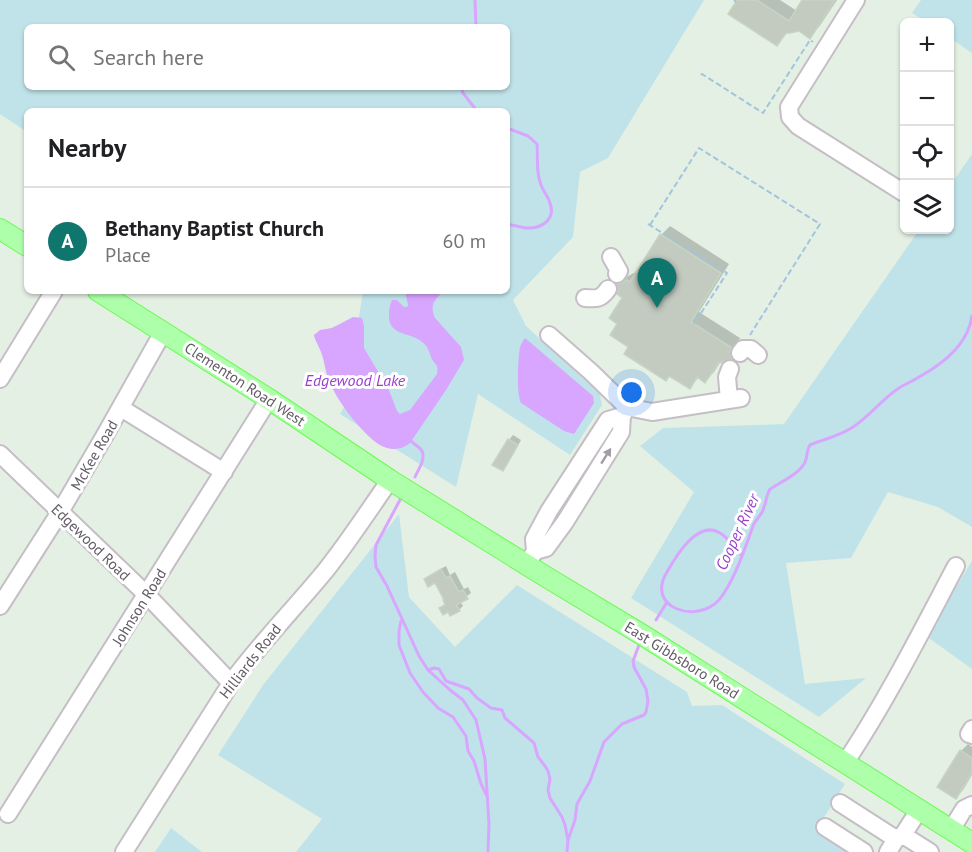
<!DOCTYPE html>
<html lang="en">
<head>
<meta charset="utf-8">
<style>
  :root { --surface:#fff; --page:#f6f6f6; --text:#202124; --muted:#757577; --line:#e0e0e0; --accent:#0f766e }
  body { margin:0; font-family:"PT Sans",sans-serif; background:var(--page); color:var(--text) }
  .controls { position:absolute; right:18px; top:18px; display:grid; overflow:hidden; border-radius:9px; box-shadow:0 2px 4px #0004 }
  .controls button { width:54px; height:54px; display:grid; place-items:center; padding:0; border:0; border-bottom:2px solid var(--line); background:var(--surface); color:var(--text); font:30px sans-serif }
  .you { position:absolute; left:632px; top:393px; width:21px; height:21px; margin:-15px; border:4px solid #fff; border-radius:50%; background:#1a73e8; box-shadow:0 0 0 9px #1a73e833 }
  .badge { display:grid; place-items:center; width:39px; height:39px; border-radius:50%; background:var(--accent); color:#fff; font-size:20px; font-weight:700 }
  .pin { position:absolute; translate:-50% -50px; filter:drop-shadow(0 2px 3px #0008) }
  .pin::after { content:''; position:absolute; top:32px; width:21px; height:18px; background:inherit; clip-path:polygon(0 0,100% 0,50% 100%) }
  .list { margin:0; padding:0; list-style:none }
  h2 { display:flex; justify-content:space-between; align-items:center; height:78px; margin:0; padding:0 24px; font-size:26px }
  h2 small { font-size:20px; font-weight:400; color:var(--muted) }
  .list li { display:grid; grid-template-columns:39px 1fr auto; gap:18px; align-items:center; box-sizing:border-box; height:108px; padding:0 24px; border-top:2px solid var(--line) }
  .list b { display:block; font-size:22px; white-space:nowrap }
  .list p { margin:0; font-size:20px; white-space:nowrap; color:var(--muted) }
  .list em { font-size:20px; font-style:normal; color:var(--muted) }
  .icon { flex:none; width:33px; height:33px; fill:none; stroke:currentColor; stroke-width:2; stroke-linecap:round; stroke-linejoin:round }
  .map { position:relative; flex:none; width:972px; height:852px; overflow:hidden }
  .search { position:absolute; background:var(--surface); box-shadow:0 2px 4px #0004; left:24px; top:24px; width:486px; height:66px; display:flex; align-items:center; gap:15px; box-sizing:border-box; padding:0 21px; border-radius:9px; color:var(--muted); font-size:22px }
  .panel { position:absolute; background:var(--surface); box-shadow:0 2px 4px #0004; left:24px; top:108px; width:486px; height:186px; border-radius:9px }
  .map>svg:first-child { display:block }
  .green { fill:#c0e3e9; fill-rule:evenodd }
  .water { fill:#d8a5ff }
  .shadow { fill:#0003 }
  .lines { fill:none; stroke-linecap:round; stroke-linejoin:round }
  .stream { stroke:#d8a5ff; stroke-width:3 }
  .building { fill:#c3cbc1; stroke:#c6d5c2; stroke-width:1.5 }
  .minor-casing { stroke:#c5bec6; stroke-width:20 }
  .major-casing { stroke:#6bfa53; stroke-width:22 }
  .path { stroke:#a2c5dc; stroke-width:2; stroke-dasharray:6 3; stroke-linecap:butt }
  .minor { stroke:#fff; stroke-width:16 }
  .major { stroke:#adffaa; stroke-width:20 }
  .oneway { fill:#a19da3 }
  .labels { text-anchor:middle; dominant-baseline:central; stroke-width:6; stroke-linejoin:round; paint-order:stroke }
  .street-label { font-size:15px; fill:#635c66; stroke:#fff }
  .water-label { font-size:16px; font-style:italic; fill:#9a3fcb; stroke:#fff }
</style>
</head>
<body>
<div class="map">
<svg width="972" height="852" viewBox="0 0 972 852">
  <rect width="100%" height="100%" fill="#e5f0e4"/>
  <path class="green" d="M0,0H704L608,158L580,172L573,237L513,300L526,326L600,394L602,405L570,455L478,394L456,487L340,414L344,407L314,335L359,317L363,291H507V111H27V132L0,114ZM27,27H507V87H27Z
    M921,0H972V53L950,38V22H927L912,13Z
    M972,154V527L938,507L888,492L851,558L786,563L805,684L866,678L819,717L631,598L694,492L640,446L663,428L784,424L919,230H950V186Z
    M399,514L409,597L455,647L517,585L687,692L692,706L722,705L845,784L816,830L848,852H296L322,819L218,755L263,685Z
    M972,561V669L926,636Z
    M171,828L202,852H155Z"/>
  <path class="water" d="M405,291H444C435,299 429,305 435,318L461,347L464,360L446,390L410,443C402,450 390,451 380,445C362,434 338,402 330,383C325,373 325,362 321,352C319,346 315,341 314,335L320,330L332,328L353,317L362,318L364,326V348L389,390L397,411L400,414L410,410L437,374C439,363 434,365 431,357C429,351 428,346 422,342C409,331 388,337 389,314C389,308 390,305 392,300H397L404,307H407L408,305Z
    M525,338L593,396L594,403L574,434L564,431L521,403C516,393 518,358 520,347C521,344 523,341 525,338Z"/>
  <path class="shadow" d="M739,0H780L797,11L804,0H837L819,27L810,37L799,30L788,32L777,44Z
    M670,226L729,264L699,312L740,338L738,342L740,348L731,357L721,361L714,372L705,381L699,377L690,387L630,347L619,323L624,297L619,285L628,276L636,272L638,273L661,235Z
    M513,435L521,440L507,465L503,469L509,440Z
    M446,566L450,575L455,572L464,589L468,587L471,593L460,601L463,606L459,610L441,608L446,603L435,581L425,579L430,575Z
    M968,744L972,747V775L963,790L956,797L961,751Z"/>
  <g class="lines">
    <path class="stream" d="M475,0L476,27
      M461,87L463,93L477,111
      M507,128L528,136L537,144C538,157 536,170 540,182C542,190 548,196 550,203C556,220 541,229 526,228C520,227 513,225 507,224
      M410,440C413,444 420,447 422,451C426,459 418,470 415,477
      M401,498L376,545L375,556L376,567L387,586L419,656L428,670L450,690L463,700L476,720L485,759L489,824L488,852
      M742,556C735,549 729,538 720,533C698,519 676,556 667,572C645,607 696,625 719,600C734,582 745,548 753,526C755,520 761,516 763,510C766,503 766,496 770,489C781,482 797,475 804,464C808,458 806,451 810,445C824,439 840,436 853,427C870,416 882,399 899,388C905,384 913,381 919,377C943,364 968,344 972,316
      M656,620L667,602
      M401,621L399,631V645L410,673L423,692L438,708L453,717L466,736L468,751L474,761L481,784L487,796
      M428,670L434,668L439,669L446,681L469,689L477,698L491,708L502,710L505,718L534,743L538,757L545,766L548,771L550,779L548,790L550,798L562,817L565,825L568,840
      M567,852L568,840L575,820L577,804L590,781L604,742L622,724L644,715L646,712L648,701L646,689L634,667L633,661L639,645"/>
  </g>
  <path class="building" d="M737,0H757L789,21L802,0H835L810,39L799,31L790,33H786L777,46L728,14Z
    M660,234L721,273L691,322L731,347L730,352L732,359H728L721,363L719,362L705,383L697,377L690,389L669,376L666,381L624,354L628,347L610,335L617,324L609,318L622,298L617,294L618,290L617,284L622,283L626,280L630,282Z
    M508,439L518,445L503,471L492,465Z
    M441,569L446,578L450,576L459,592L463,590L468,599L456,605L460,611L450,616L448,612L443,615L439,608L445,605L443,600H444L435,583L428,587L424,579Z
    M960,750L972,758V773L956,799L937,787Z"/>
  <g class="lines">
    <defs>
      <path id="minor" d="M856,0L789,107L790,117L798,126L904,193
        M611,257L619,271L617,274
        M585,298C597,299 601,299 608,289
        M549,335L591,372L627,407L652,412L741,398
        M740,353L743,349H751L758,355
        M0,379L54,291
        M729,400L727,377L730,369
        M121,408L224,472
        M0,454L147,595L231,683
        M535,551L546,548L565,522L621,432L622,416L627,407
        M526,565L535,551L534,539L549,511L608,420L622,416
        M0,606L60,512L105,435L163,332
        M972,729L969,734L972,735
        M845,763C887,700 921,632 956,566
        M840,803L896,839
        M8,814L269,399
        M825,827L864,852
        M951,830L964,809L972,805
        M903,835L930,852
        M124,852L231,683C260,643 295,608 326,570C349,541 369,510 390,480
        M888,852L896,839L903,835L919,810"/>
      <path id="major" d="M0,229L27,246
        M98,291L269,399L390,480L548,578L641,634L972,843"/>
    </defs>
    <use href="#minor" class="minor-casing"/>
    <use href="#major" class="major-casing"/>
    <path class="path" d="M734,0L736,2
      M701,75L702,74L763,113L810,40L813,42
      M648,224L727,273L694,324
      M650,225L699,148L820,224L750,335"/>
    <use href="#minor" class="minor"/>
    <use href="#major" class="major"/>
  </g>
  <defs><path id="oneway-solid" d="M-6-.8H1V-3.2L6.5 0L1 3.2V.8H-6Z" transform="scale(1.5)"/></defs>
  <use class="oneway" href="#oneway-solid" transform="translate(606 456) rotate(-58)"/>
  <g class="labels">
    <g class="street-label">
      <text transform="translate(245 384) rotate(33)">Clementon Road West</text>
      <text transform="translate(94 455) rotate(-60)">McKee Road</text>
      <text transform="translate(91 542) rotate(44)">Edgewood Road</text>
      <text transform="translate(139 607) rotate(-58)">Johnson Road</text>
      <text transform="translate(682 660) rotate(32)">East Gibbsboro Road</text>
      <text transform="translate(250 661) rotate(-52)">Hilliards Road</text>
    </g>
    <g class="water-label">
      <text x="355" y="380">Edgewood Lake</text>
      <text transform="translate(737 532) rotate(-65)">Cooper River</text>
    </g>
  </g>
</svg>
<div class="controls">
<button>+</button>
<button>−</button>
<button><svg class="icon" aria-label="locate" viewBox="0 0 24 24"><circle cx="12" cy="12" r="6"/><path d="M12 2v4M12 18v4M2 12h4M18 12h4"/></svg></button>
<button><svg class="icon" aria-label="layers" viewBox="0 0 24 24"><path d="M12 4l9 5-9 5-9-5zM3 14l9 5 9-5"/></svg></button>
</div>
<div class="you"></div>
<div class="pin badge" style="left:657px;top:308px">A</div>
<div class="search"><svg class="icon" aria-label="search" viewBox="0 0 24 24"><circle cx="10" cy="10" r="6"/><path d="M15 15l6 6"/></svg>Search here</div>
<section class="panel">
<h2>Nearby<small></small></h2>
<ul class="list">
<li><span class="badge">A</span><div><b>Bethany Baptist Church</b><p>Place</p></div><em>60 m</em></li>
</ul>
</section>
</div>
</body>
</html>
